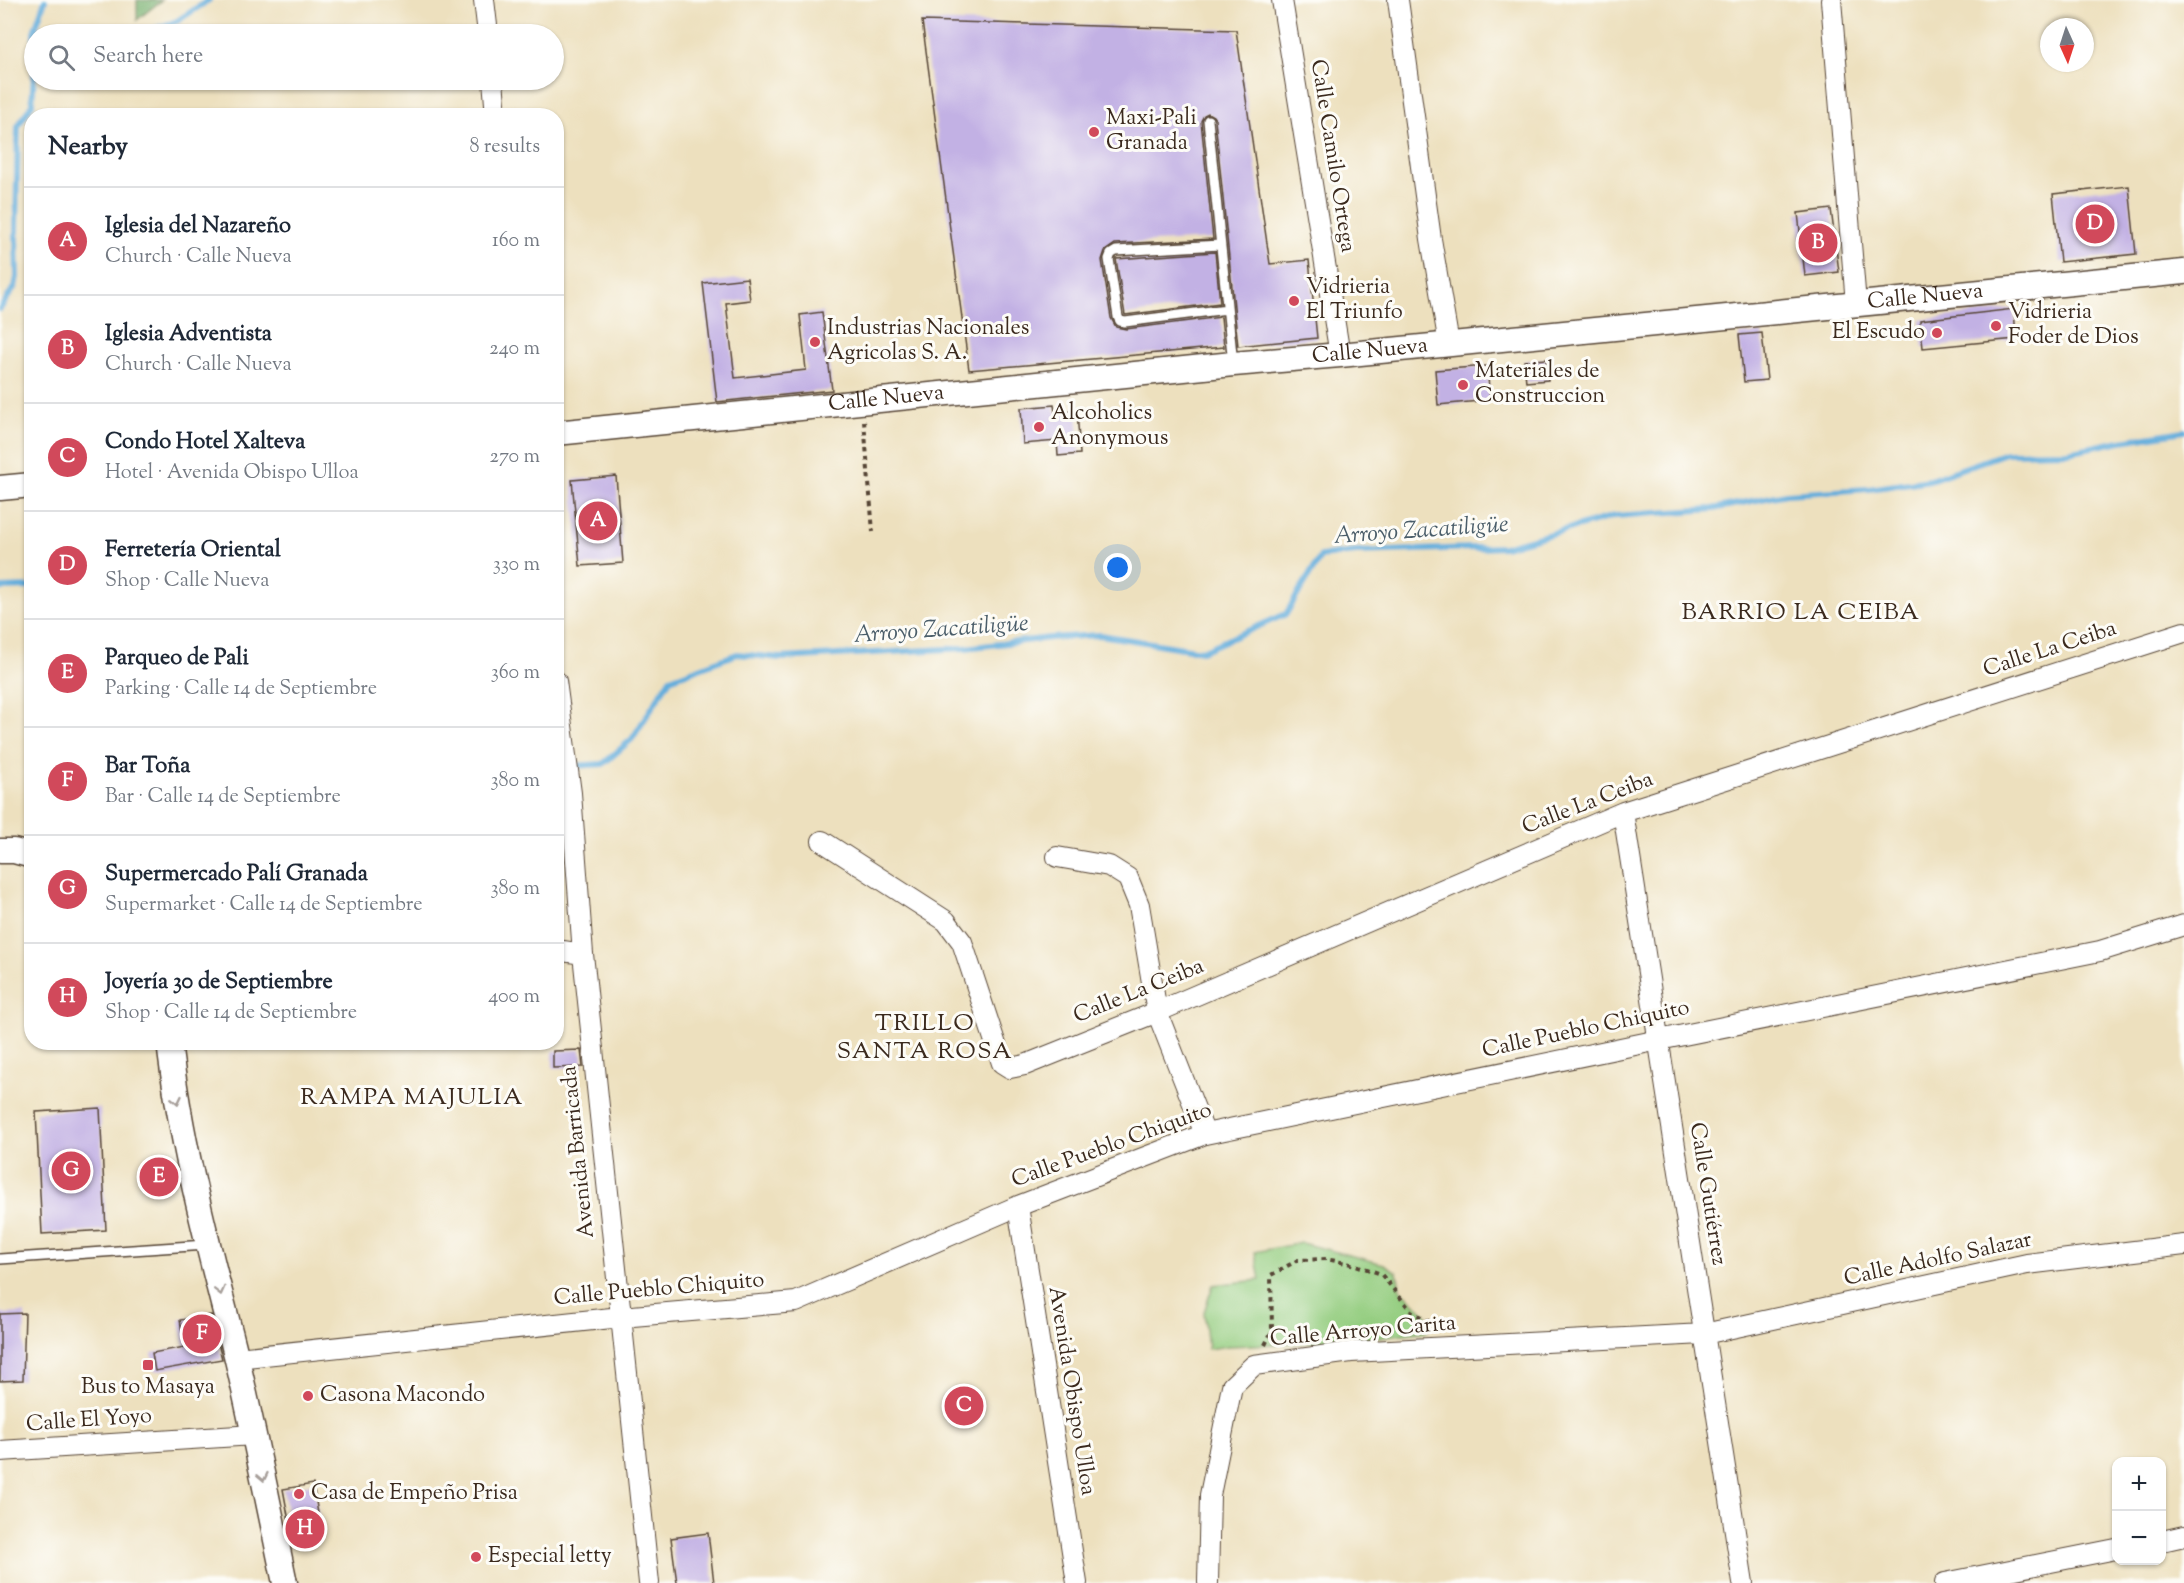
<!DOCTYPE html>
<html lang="en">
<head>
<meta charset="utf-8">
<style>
  :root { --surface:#fff; --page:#f6f6f7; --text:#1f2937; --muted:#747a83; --line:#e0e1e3; --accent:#d1495b }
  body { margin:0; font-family:"Sorts Mill Goudy",serif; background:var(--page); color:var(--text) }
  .controls { position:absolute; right:18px; bottom:18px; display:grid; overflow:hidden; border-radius:12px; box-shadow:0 2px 4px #0004 }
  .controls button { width:54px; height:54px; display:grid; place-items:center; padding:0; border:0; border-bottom:2px solid var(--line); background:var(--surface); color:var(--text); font:30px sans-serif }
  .compass { position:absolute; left:2040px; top:18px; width:54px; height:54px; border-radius:50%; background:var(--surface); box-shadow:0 2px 4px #0004; rotate:177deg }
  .you { position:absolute; left:1118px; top:568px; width:21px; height:21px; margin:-15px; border:4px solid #fff; border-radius:50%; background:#1a73e8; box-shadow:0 0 0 9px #1a73e833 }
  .badge { display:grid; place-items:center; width:39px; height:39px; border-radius:50%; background:var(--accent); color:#fff; font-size:20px; font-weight:700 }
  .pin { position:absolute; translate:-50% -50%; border:3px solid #fff; box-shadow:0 2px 6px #0006 }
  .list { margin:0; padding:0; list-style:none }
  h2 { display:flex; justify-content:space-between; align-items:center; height:78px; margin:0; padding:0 24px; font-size:26px }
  h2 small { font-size:20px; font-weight:400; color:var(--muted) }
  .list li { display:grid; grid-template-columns:39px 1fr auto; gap:18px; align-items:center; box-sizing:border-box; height:108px; padding:0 24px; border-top:2px solid var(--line) }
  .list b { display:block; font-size:22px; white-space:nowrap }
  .list p { margin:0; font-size:20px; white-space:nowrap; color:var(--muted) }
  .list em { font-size:20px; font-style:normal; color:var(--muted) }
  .icon { flex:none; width:33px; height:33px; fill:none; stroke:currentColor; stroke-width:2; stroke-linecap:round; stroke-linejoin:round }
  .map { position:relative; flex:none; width:2184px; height:1583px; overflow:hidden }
  .search { position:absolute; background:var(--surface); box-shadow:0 2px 4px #0004; left:24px; top:24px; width:540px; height:66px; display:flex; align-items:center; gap:15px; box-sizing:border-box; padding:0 21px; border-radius:33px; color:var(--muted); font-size:22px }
  .panel { position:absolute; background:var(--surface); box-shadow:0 2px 4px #0004; left:24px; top:108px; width:540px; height:942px; border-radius:24px }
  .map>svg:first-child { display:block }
  .green { fill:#95ce81; stroke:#687c50; stroke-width:1.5 }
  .forest { fill:#78b16f; stroke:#5a6e46; stroke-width:1.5 }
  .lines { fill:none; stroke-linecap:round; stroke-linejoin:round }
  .stream { stroke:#64addc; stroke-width:6 }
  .building { fill:#c2b1e4 }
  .service-casing { stroke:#564536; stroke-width:12 }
  .minor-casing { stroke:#564536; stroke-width:22 }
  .tertiary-casing { stroke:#564536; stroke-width:27 }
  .path { stroke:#564536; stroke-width:4; stroke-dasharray:4.5 4.5; stroke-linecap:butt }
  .service { stroke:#fff; stroke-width:9 }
  .minor { stroke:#fff; stroke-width:20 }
  .tertiary { stroke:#fff; stroke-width:24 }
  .oneway { stroke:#a79f9a }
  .poi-dot { fill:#d1495b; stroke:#fdfcf7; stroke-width:2 }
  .labels { text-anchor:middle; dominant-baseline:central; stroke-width:6; stroke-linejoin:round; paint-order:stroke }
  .poi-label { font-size:22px; fill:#3b2a1e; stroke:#fdfcf7; text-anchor:start }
  .street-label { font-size:22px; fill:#3b2a1e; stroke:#fdfcf7 }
  .water-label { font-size:24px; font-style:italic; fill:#4b5e6a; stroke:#fdfcf7 }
  .neighbourhood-label { font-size:24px; letter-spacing:1.5px; fill:#3b2a1e; stroke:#fdfcf7 }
</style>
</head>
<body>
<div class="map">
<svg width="2184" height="1583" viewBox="0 0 2184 1583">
  <rect width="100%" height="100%" fill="#fdfcf7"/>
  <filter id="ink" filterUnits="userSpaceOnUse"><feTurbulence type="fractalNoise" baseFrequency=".0167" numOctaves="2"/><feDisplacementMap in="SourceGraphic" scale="12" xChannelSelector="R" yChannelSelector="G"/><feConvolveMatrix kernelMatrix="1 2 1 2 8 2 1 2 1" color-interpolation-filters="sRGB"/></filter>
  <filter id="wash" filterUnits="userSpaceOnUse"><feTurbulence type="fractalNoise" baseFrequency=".008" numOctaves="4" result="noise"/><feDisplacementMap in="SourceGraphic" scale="24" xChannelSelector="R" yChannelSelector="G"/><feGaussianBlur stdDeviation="1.35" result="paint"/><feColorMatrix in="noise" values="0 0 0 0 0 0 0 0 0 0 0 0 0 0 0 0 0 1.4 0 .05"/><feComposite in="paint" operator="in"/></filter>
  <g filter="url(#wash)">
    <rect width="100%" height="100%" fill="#ede0be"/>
    <path class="green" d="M1301,1243L1384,1264L1397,1272L1400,1289L1427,1315L1428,1331L1347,1341L1228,1346L1208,1349L1204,1312L1213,1285L1260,1280L1255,1252Z"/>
    <path class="forest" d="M137,0H162L137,20Z"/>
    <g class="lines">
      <path class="stream" d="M141,34L177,21L209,0
        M0,309L15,286L17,277L16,232L18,126L32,104L34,74V32L45,0
        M0,588L32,587
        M556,767L603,764L632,739L670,679L737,654L781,658L965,648L1050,638L1100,635L1202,651L1286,614L1321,556L1356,552L1504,547L1615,516L1713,509L1786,494L1869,489L1930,480L2006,453L2068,452L2121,441L2184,431"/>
    </g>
    <g id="blocks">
      <path class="building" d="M922,21L1236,30L1270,264L1309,260L1317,338L1238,346L1215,119L1213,116L1208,113L1204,115L1201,121L1213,239L1115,244L1105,251L1102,260L1111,318L1116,327L1126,329L1221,317L1224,347L969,370Z
        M2129,186L2136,254L2060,262L2053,194Z
        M1831,209L1839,272L1805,276L1798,213Z
        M1215,252L1220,303L1125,315L1116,259Z
        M747,278L750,300L726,303L735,378L806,370L800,315L822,312L832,390L717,402L703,283Z
        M2014,309L2016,339L1923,348L1920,320Z
        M1762,333L1767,380L1744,382L1739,335Z
        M1546,359L1548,380L1526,382L1524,361Z
        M1487,366L1490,400L1438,405L1435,370Z
        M1054,405L1055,412L1077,411L1080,454L1058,456L1057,441L1023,444L1021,408Z
        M616,476L623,563L580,566L572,480Z
        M581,1050L583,1067L553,1068V1051Z
        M100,1108L106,1230L42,1234L36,1112Z
        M25,1313L23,1380L0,1381V1314Z
        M211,1315L222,1359L155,1371L152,1353L185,1347L180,1320Z
        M313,1484L321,1531L292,1537L283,1489Z
        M708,1533L714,1583H677L671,1538Z"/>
    </g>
  </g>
  <g filter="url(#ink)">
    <use href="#blocks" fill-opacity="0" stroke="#564536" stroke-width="1.5"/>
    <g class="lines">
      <defs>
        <path id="service" d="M1208,120L1233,364
          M1220,245L1116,251L1111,254L1109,259L1118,317L1120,321L1125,322L1227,309
          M0,1259L206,1245"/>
        <path id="minor" d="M484,0L488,34
          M1282,0L1340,355
          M1398,0L1431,239L1449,344
          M1831,0L1856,304
          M493,80L496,116
          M556,681L571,793L583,954L649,1583
          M1623,812L1743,1583
          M822,841L946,921L962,942L1002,1063L1010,1068L1025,1065L1157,1012L1623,812L2184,632
          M1057,857L1109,866L1128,878L1139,905L1157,1012L1205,1134
          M556,950L583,954
          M1018,1206L1077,1583
          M237,1358L621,1317L796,1302L1018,1206L1205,1134L1659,1040L2100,951L2184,925
          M0,1451L254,1435
          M2162,1541L2184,1536
          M1208,1583L1210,1495L1232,1386L1254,1365L1351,1352L1704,1334L2027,1264L2184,1245
          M1945,1583L2116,1549"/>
        <g id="tertiary">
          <path id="s1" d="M556,433L1233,364L1340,355L2184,272"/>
          <path d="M0,488L32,485"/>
          <path d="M0,851H14L32,856"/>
          <path d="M169,1042C181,1148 210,1252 236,1355C254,1431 269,1507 285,1583"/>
        </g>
      </defs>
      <use href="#service" class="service-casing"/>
      <use href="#minor" class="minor-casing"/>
      <use href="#tertiary" class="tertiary-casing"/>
      <path class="path" d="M864,421L873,532
        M1265,1345L1272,1331L1271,1275L1298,1260L1326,1259L1356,1265L1381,1274L1412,1312L1439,1327"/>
      <use href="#service" class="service"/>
      <use href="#minor" class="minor"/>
      <use href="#tertiary" class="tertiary"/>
    </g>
    <defs><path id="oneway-chevron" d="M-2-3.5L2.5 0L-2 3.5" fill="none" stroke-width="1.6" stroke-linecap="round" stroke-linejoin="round" transform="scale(1.5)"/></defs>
    <g class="oneway">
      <use href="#oneway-chevron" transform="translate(177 1100) rotate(78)"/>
      <use href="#oneway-chevron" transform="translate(220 1291) rotate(76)"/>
      <use href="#oneway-chevron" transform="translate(263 1477) rotate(78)"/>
    </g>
  </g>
  <g class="poi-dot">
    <circle cx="1094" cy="132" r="6"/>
    <circle cx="1294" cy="301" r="6"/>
    <circle cx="1996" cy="326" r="6"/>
    <circle cx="1937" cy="333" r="6"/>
    <circle cx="815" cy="342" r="6"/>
    <circle cx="1463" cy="385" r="6"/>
    <circle cx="1039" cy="427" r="6"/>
    <rect x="142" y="1359" width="12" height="12" rx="3"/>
    <circle cx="308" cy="1396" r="6"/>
    <circle cx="299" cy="1494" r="6"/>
    <circle cx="476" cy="1557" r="6"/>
  </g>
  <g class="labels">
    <g class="poi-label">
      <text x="1106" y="119">Maxi-Pali<tspan x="1106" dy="25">Granada</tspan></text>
      <text x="1306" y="288">Vidrieria<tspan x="1306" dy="25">El Triunfo</tspan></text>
      <text x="2008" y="313">Vidrieria<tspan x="2008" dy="25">Foder de Dios</tspan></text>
      <text x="827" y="329">Industrias Nacionales<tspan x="827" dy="25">Agricolas S. A.</tspan></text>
      <text x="1925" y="333" text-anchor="end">El Escudo</text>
      <text x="1475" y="372">Materiales de<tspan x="1475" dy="25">Construccion</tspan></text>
      <text x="1051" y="414">Alcoholics<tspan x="1051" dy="25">Anonymous</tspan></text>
      <text x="148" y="1388" text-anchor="middle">Bus to Masaya</text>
      <text x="320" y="1396">Casona Macondo</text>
      <text x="311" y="1494">Casa de Empeño Prisa</text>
      <text x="488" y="1557">Especial letty</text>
    </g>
    <g class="street-label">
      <text transform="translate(1332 156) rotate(81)">Calle Camilo Ortega</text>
      <text stroke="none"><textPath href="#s1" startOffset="1376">Calle Nueva</textPath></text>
      <text stroke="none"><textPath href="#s1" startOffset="818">Calle Nueva</textPath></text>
      <text stroke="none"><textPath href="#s1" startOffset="332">Calle Nueva</textPath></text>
      <text transform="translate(2050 650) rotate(-18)">Calle La Ceiba</text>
      <text transform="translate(1588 804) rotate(-21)">Calle La Ceiba</text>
      <text transform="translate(1139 992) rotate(-22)">Calle La Ceiba</text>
      <text transform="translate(1586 1030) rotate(-12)">Calle Pueblo Chiquito</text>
      <text transform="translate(1112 1146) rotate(-20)">Calle Pueblo Chiquito</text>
      <text transform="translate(579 1152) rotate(-96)">Avenida Barricada</text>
      <text transform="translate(1707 1194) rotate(81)">Calle Gutiérrez</text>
      <text transform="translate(1938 1260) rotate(-12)">Calle Adolfo Salazar</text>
      <text transform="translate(659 1290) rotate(-5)">Calle Pueblo Chiquito</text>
      <text transform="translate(1363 1332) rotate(-5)">Calle Arroyo Carita</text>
      <text transform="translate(1071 1391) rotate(81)">Avenida Obispo Ulloa</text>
      <text transform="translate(89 1421) rotate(-4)">Calle El Yoyo</text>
    </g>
    <g class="water-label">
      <text transform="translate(1421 531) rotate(-4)">Arroyo Zacatiligüe</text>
      <text transform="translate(941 630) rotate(-4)">Arroyo Zacatiligüe</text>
    </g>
    <g class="neighbourhood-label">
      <text x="1801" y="613">BARRIO LA CEIBA</text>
      <text x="925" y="1024">TRILLO<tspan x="925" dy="28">SANTA ROSA</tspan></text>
      <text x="412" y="1098">RAMPA MAJULIA</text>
    </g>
  </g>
</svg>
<div class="controls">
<button>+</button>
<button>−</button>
</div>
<svg class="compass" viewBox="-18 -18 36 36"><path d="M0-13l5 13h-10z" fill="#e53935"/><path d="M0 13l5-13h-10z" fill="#747a83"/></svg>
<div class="you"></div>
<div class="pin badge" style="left:598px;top:521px">A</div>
<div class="pin badge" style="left:1818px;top:243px">B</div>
<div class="pin badge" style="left:964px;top:1406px">C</div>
<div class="pin badge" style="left:2095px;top:224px">D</div>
<div class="pin badge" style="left:159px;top:1177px">E</div>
<div class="pin badge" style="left:202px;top:1334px">F</div>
<div class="pin badge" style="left:71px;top:1171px">G</div>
<div class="pin badge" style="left:305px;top:1529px">H</div>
<div class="search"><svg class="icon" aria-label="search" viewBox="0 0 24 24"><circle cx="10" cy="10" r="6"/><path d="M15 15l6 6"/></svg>Search here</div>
<section class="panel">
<h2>Nearby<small>8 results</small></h2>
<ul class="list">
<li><span class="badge">A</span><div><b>Iglesia del Nazareño</b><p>Church · Calle Nueva</p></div><em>160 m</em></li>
<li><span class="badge">B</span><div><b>Iglesia Adventista</b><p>Church · Calle Nueva</p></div><em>240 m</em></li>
<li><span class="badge">C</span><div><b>Condo Hotel Xalteva</b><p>Hotel · Avenida Obispo Ulloa</p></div><em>270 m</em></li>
<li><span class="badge">D</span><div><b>Ferretería Oriental</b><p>Shop · Calle Nueva</p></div><em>330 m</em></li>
<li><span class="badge">E</span><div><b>Parqueo de Pali</b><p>Parking · Calle 14 de Septiembre</p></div><em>360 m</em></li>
<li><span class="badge">F</span><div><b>Bar Toña</b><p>Bar · Calle 14 de Septiembre</p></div><em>380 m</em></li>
<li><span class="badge">G</span><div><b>Supermercado Palí Granada</b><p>Supermarket · Calle 14 de Septiembre</p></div><em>380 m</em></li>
<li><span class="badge">H</span><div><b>Joyería 30 de Septiembre</b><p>Shop · Calle 14 de Septiembre</p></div><em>400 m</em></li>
</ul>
</section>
</div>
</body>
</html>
